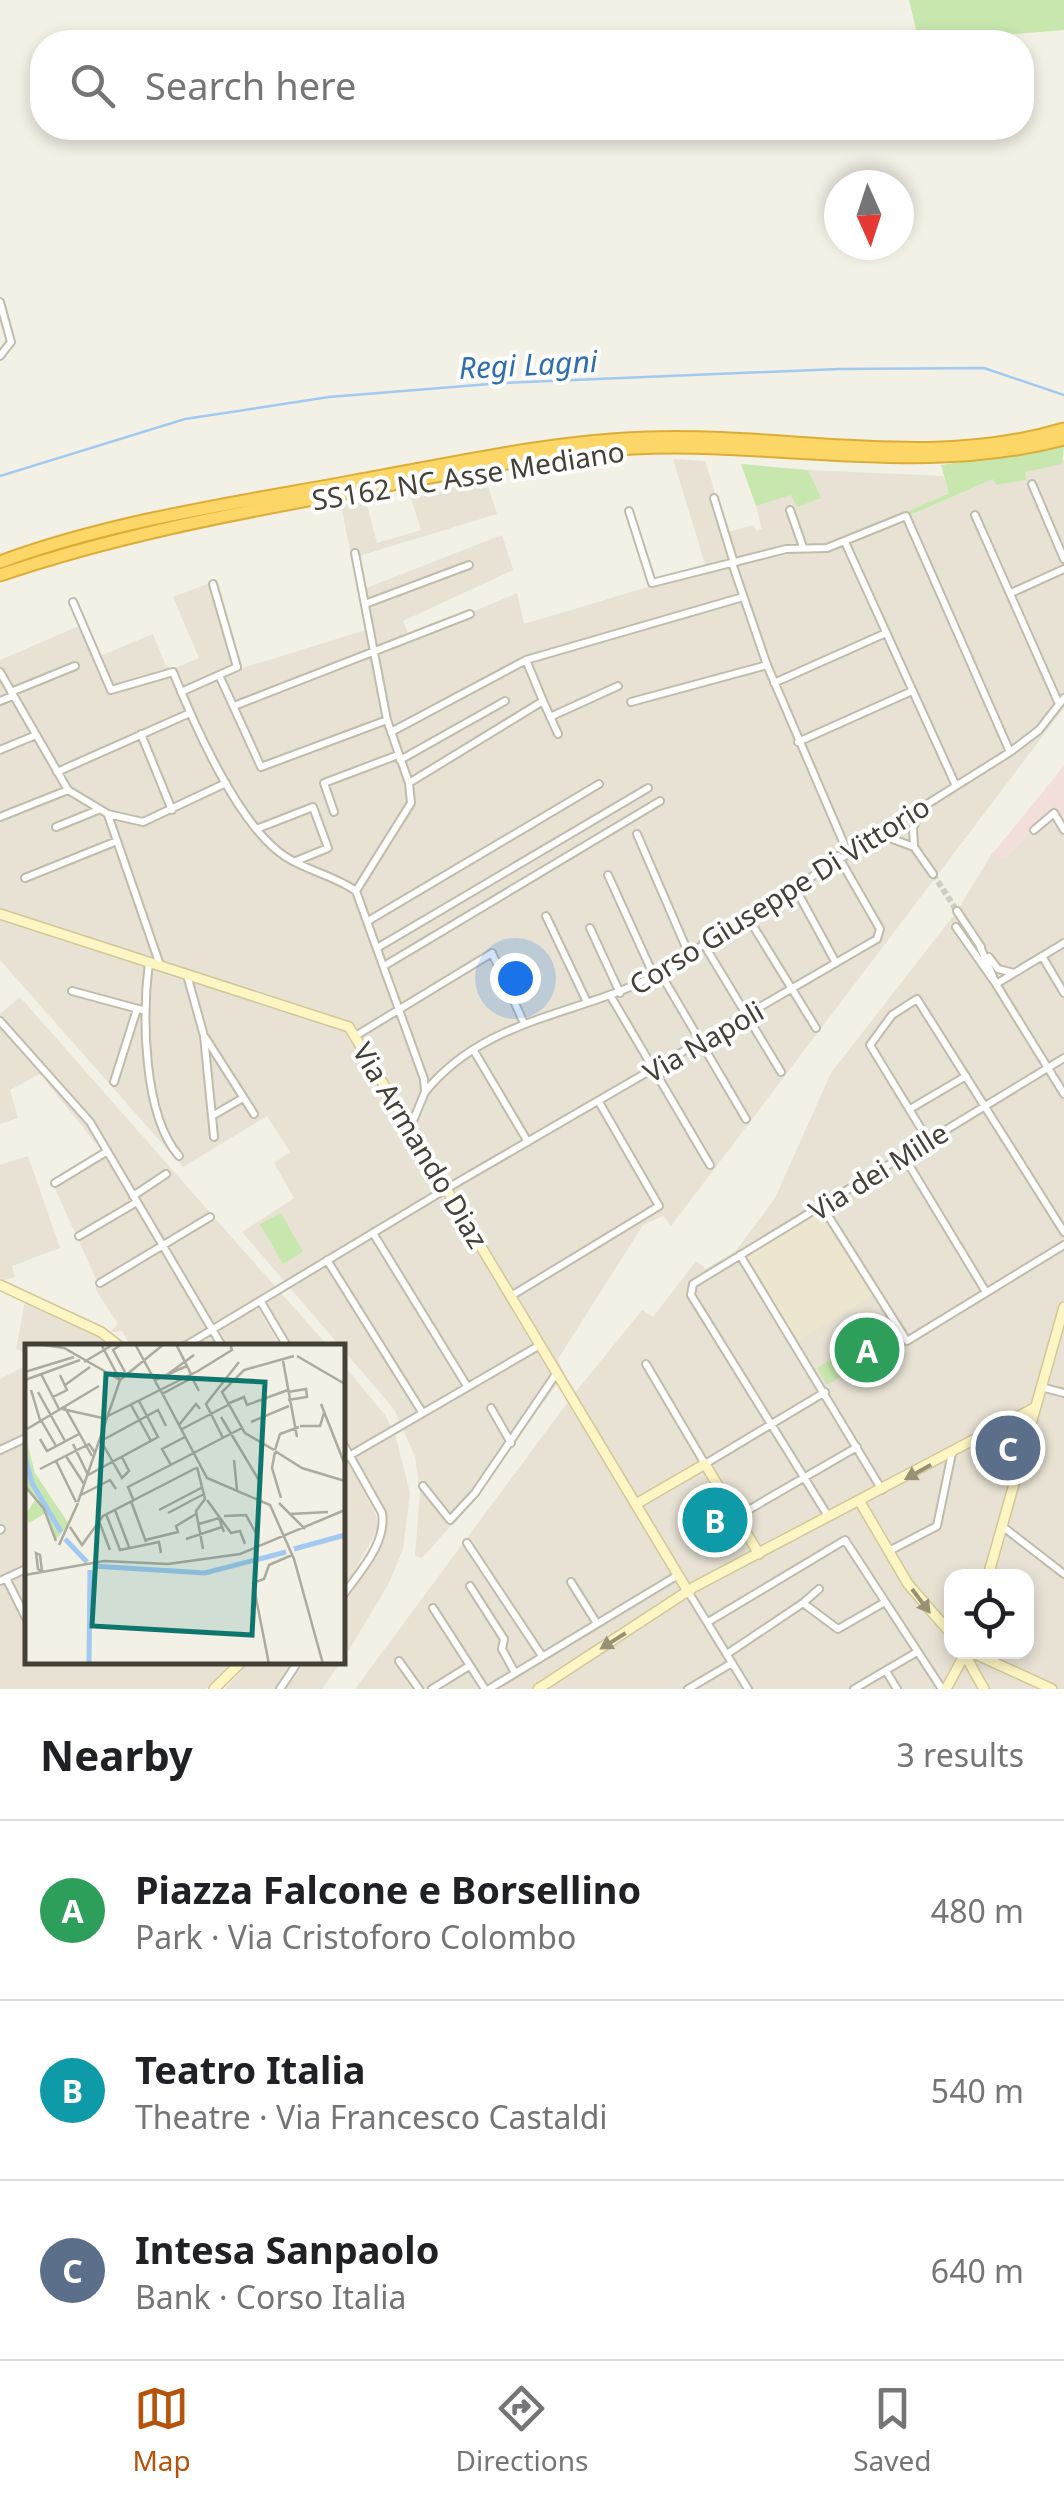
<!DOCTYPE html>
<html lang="en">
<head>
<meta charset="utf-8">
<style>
  :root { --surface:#fff; --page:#f6f6f6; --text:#202124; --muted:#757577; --line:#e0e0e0; --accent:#b45309 }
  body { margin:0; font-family:"Noto Sans",sans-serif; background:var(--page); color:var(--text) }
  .controls { position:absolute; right:30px; bottom:30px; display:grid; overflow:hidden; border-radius:20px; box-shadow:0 5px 15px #0003 }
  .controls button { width:90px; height:90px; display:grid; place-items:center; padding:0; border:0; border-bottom:2px solid var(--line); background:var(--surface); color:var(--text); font:50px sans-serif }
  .compass { position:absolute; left:824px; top:170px; width:90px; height:90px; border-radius:50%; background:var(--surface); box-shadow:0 5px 15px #0003; rotate:177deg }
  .you { position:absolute; left:515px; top:978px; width:35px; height:35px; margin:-25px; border:8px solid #fff; border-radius:50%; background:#1a73e8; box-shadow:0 0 0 15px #1a73e833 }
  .badge { display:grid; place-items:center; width:65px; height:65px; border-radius:50%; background:var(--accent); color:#fff; font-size:32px; font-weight:700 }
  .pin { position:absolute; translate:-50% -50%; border:5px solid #fff; box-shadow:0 2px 10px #0006 }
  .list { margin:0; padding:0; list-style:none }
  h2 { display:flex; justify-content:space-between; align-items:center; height:130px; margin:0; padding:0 40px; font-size:42px }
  h2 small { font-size:32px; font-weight:400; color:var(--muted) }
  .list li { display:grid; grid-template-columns:65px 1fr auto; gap:30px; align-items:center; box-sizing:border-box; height:180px; padding:0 40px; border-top:2px solid var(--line) }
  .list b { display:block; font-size:38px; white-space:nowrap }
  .list p { margin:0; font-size:32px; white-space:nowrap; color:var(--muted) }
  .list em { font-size:32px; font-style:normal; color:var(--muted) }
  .icon { flex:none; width:55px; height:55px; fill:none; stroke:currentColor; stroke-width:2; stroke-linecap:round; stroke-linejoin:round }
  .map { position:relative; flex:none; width:1064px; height:1689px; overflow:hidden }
  .search { position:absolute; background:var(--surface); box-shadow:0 5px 15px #0003; left:30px; right:30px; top:30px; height:110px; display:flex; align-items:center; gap:25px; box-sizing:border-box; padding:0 35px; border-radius:40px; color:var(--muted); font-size:38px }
  .sheet { height:670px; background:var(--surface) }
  nav { display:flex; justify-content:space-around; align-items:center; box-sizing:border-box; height:140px; border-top:2px solid var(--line); background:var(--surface); font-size:28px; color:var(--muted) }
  nav a { display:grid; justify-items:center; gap:5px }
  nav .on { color:var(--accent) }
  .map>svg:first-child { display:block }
  .residential { fill:#e7e2d4; fill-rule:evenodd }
  .education { fill:#ece6cf }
  .medical { fill:#f3dfd9 }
  .green { fill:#c8e7ae }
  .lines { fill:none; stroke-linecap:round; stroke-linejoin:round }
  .stream { stroke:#a2c9ef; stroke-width:2.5 }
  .street-tunnel { stroke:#d0cdc3; stroke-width:6; stroke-dasharray:6 3; stroke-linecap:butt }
  .street-casing { stroke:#c1bbab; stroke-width:10 }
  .secondary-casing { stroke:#d2c796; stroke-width:12 }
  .highway-casing { stroke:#dbad37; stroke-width:15 }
  .street { stroke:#fff; stroke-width:6 }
  .secondary { stroke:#fef5c4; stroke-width:9 }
  .highway { stroke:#fcd767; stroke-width:11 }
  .oneway { fill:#989175 }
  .labels { text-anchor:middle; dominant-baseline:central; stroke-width:8; stroke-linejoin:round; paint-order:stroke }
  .street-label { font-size:28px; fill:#454035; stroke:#fff }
  .water-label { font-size:30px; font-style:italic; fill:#2f6eb0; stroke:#fff }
  .inset-river { fill:none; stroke:#a2c9ef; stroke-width:5 }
  .inset-road { fill:none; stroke:#adaa9f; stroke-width:2.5 }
  .view { fill:#0f766e; fill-opacity:0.15; stroke:#0f766e; stroke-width:5 }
  .inset-edge { fill:none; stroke:#454035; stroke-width:5 }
</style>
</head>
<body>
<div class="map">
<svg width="1064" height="1689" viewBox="0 0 1064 1689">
  <rect width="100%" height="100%" fill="#f3f0e6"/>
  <path class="residential" d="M673,459L705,461L728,532L753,525L757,531L762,529L756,506L792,494L820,497L808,470L943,476L950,492L910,511L912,515L993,479L1026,480L1024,472L1064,460V708L671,1226L663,1216L643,1225L558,1359L564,1374L467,1508L422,1558L415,1556L420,1492L415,1457L394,1409L242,1232L294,1198L274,1163L290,1152L267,1116L183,1167L0,960V660L86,623L100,656L153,634L165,664L173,669L199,658L173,597L215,581L239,669L366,630L341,505L366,501L377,543L421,530L410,495L467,485L487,483L497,514L359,556L366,588L502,535L513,570L403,621L410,638L517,593L524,624L648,587V582L705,564Z
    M1055,803L1064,819V1689H355L570,1399L642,1310L653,1317L696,1261L706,1269L736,1251L775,1198L831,1073L957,911L993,852L1005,859ZM952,1576H1026V1652H952Z
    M20,997L258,1267L328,1346H291L261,1298L179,1346H131L122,1331L110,1332L118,1324L96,1290L97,1281L51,1180L101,1150L40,1074L10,1090L18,1118L0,1124V1014Z
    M28,1156L60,1248L12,1266L15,1277L4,1280L0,1278V1165Z
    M25,1301L88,1329L113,1346H28L27,1354L16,1349Z
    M258,1308L280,1346H196Z
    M343,1364L385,1415L395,1434L410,1493L403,1549L389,1583L343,1660V1607L376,1554L387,1519L343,1433Z
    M27,1365L28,1662H231L206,1689H0V1379Z
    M343,1453L376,1515L378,1529L343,1591Z
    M248,1662H294L275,1689H225Z
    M305,1662H341L322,1689H286Z"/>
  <path class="education" d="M822,1206L876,1294L794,1343L740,1256Z"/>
  <path class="medical" d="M1064,766V819L1054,804L1004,860L993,853Z"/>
  <path class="green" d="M909,0H1064V30L919,42Z
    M1064,446L1062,464L1025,472L1026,480L996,485L993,479L911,515L909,511L949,493L941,465Z
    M741,464L808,470L821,498L797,507L791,495L756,506Z
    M281,1213L303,1252L283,1264L260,1224Z
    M890,1324L900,1342L827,1385L817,1368Z"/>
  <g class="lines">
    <path class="stream" d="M0,476L185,419L329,397L502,383L839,369L984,368L1064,395"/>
    <path class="street-tunnel" d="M933,874L957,911"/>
    <defs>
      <path id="street" d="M0,302L11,342L0,356
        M1032,484L1064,559
        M714,498L734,563
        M790,510L803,547
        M629,511L652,583L786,549L827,548L906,516L1010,752
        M975,515L1059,704
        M845,542L956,786
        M355,553L387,720L409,783L411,803L356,891L424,1079L425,1092L410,1128
        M732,563L767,665L847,851
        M1011,593L1064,569
        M73,602L111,690L173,672C194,724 239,827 286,857C308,871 335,876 356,891
        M365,604L469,565
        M0,672L68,790L108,814L143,822L226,783
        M219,675L261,767L387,720
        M774,683L886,633
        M11,692L75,666
        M181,692L237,667L213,584
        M0,701L13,696
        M543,701L558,734
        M631,702L767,665
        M234,706L470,614
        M550,717L618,686
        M391,732L526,660
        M141,734L172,810
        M798,742L912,691
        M0,750L36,735
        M400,760L505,701
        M57,772L190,713
        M409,783L543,701L526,660L743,597
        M334,812L324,783L398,755
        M108,815L160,965
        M0,817L68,790
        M56,827L98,810
        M259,828L313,807L328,848L296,861
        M1034,830L1054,813L1064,830
        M637,834L688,952
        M879,834L914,847L933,874
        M914,846L913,828L920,810
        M608,875L654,976
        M25,878L117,841
        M794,886L836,963
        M957,911L981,947
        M546,916L587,1002
        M747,916L816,1028
        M368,921L599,784
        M956,927L996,984L1064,943
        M590,928L620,993
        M703,943L781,1072
        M979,944L996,984L1064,1094
        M377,948L648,788
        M1042,956L1064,993
        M989,957L998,969L1014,973
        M149,962C142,1016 143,1115 179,1156
        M384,966L660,801
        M659,971L746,1119
        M187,975L204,1036L214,1137
        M72,991L142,1010
        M610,995L710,1165
        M0,1021L90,1122L222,1346
        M357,1035L492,953L523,1021
        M205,1037L254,1114
        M474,1051L528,1142
        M114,1082L137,1009
        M425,1092C485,1018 576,1016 654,976L1010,752L1039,730L1064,698
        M910,1109L966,1076
        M212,1116L243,1098
        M928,1140L870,1045L892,1015L917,999L1064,1232
        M903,1155L986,1292
        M55,1183L106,1152
        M133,1196L166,1174
        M822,1206L907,1341L1064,1245
        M373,1233L467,1386
        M79,1236L137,1202
        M740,1255L882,1490
        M327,1260L422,1412
        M100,1283L210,1217
        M511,1296L659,1206L599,1102
        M261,1302L287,1346
        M185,1346L446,1189L877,939L880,929L838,856
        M646,1364L705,1464L825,1392
        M1041,1387L1064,1393
        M491,1408L511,1443
        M342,1442L382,1513C387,1544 359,1572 342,1597
        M0,1450L28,1437
        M342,1460L540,1345
        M423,1486L450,1520L475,1493L556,1374
        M738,1516L857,1447
        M828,1516L691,1295L693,1284L1064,1058
        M1002,1526L1064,1574
        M0,1530L1,1529
        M467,1543L542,1656
        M889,1551L937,1526L952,1453
        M6,1578L28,1622
        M0,1581L28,1568
        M571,1582L596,1622
        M470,1586L504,1639L502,1649L515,1673
        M689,1593L748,1689
        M803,1603L819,1589
        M433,1608L485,1689
        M708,1622L845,1540L942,1689
        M727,1654L803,1603L838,1629L885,1602
        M399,1661L419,1689
        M886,1671L897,1689
        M280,1689L298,1662
        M432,1689L469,1666
        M489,1689L678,1575
        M688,1689L732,1663
        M854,1689L917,1652"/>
      <path id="secondary" d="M0,914L349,1027L689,1593
        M0,1285L101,1332L119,1346
        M860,1502L908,1584L952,1635
        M636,1504L705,1464L759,1554
        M988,1576L1064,1307
        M971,1652L1052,1689
        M965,1655L984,1689
        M214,1689L241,1662
        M538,1689L694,1587L1034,1408
        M946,1689L966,1652"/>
      <path id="highway" d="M0,562C114,520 237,503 355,481C452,464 550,441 648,438C787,433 927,470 1064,429
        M0,575C123,533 249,511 377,487C461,472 547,452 633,448C778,441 921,477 1064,439"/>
    </defs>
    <use href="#street" class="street-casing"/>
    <use href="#secondary" class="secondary-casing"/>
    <use href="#highway" class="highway-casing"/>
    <use href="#street" class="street"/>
    <use href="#secondary" class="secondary"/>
    <use href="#highway" class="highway"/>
  </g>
  <defs><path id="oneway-solid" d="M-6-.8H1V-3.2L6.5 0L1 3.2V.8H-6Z" transform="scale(2.5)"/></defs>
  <g class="oneway">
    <use href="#oneway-solid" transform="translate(918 1472) rotate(151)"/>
    <use href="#oneway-solid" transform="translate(921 1601) rotate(53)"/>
    <use href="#oneway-solid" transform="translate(613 1641) rotate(148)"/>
  </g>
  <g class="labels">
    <g class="street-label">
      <text transform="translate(468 475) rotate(-9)">SS162 NC Asse Mediano</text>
      <text transform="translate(779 895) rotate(-32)">Corso Giuseppe Di Vittorio</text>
      <text transform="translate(703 1041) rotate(-30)">Via Napoli</text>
      <text transform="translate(421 1145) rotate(59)">Via Armando Diaz</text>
      <text transform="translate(878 1171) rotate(-32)">Via dei Mille</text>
    </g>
    <g class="water-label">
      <text transform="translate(528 364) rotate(-3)">Regi Lagni</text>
    </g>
  </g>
  <g transform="translate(25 1344)">
    <rect width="320" height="320" fill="#f3f0e6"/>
    <path d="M0,91L10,129L44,180L31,196L21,169L4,179L0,171L10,156L0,145Z" fill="#c8e7ae"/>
    <path class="inset-river" d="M0,113L7,139L36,188M40,195L62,218M269,205L320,191M68,222L180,229L261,208M64,320L65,226"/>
    <path class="inset-road" d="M13,0L39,4L95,36M76,0L95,36M97,0L88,6L100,28M110,0L135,46M151,0L166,30M272,12L320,40M258,17L272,93M59,18L89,0M0,28L49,13M16,30L34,65M143,30L169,11M0,36L55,16M130,36L162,22M40,41L65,23M6,46L15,76M136,47L182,134L245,161L269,215L298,320M13,48L40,97M263,48L281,45L282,53L263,56M137,50L167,34L174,47M28,53L42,46L35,31M202,60L219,53L222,61L263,46M296,60L320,121M106,61L126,97M39,62L67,112M37,65L82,75M83,72L173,27L207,6L205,0M196,73L235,138M16,76L31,102M226,78L264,62M154,81L171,60L175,65M275,82H295L299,69M2,85L74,42M157,85L203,61M198,94L181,60L214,18M15,95L22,107L54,90M76,97L133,66L141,82M76,97L97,134L104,127L97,113M48,100L63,131L133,93L114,57M249,106L220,89L197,48L219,26L269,12M250,106L255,90L274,83M250,107L277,124L320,137M250,108L247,124L256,154M41,112L59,140M209,116L212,146M31,117L51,158M146,121L137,105L160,93M172,123L180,155L171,167L178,205M15,125L64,100L70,109M0,142L19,165L31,197M56,151L85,136L91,145M108,155L103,143L217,84M182,156L206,189L215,187L220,200M106,157L121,198M53,158L95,36L139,0M254,159L280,185M90,166L104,203M134,166L176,144M143,169L179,150M81,170L95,206L134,198L136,209M265,170L303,168M199,172L221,171L233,193M74,177L85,206M174,180L194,174L199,188M45,183L57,201L78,172L171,124M161,195L197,183M120,196L153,188L151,182L171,170M34,201L53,159M11,209L15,211L17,227L13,225ZM0,231L79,217L143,220L215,210L320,166M244,320L228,239L239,235L244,221L267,211"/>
    <path class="view" d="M81,30L240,38L227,291L67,282Z"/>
    <rect width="320" height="320" class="inset-edge"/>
  </g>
</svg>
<div class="controls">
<button><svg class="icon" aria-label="locate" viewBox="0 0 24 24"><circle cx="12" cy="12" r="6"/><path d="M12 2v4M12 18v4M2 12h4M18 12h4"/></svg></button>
</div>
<svg class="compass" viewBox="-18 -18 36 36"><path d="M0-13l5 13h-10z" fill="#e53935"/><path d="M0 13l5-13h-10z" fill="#757577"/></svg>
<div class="you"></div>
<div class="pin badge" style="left:867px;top:1350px;background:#2e9e5b">A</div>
<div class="pin badge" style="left:715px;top:1520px;background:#0f9aa8">B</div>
<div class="pin badge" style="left:1008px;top:1448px;background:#5c6f8a">C</div>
<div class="search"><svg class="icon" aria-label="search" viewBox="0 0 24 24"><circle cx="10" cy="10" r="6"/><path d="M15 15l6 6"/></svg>Search here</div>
</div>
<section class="sheet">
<h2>Nearby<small>3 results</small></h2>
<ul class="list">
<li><span class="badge" style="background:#2e9e5b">A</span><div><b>Piazza Falcone e Borsellino</b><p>Park · Via Cristoforo Colombo</p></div><em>480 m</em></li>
<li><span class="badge" style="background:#0f9aa8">B</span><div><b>Teatro Italia</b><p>Theatre · Via Francesco Castaldi</p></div><em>540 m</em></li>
<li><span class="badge" style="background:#5c6f8a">C</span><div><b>Intesa Sanpaolo</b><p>Bank · Corso Italia</p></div><em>640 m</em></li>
</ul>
</section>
<nav>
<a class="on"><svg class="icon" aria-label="map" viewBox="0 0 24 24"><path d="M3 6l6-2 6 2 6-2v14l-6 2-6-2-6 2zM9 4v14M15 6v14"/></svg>Map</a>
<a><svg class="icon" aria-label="directions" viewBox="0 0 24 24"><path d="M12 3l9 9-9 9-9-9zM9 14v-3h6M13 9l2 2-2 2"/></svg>Directions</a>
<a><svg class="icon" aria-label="saved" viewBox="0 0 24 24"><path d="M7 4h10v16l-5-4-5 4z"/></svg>Saved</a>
</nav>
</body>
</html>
